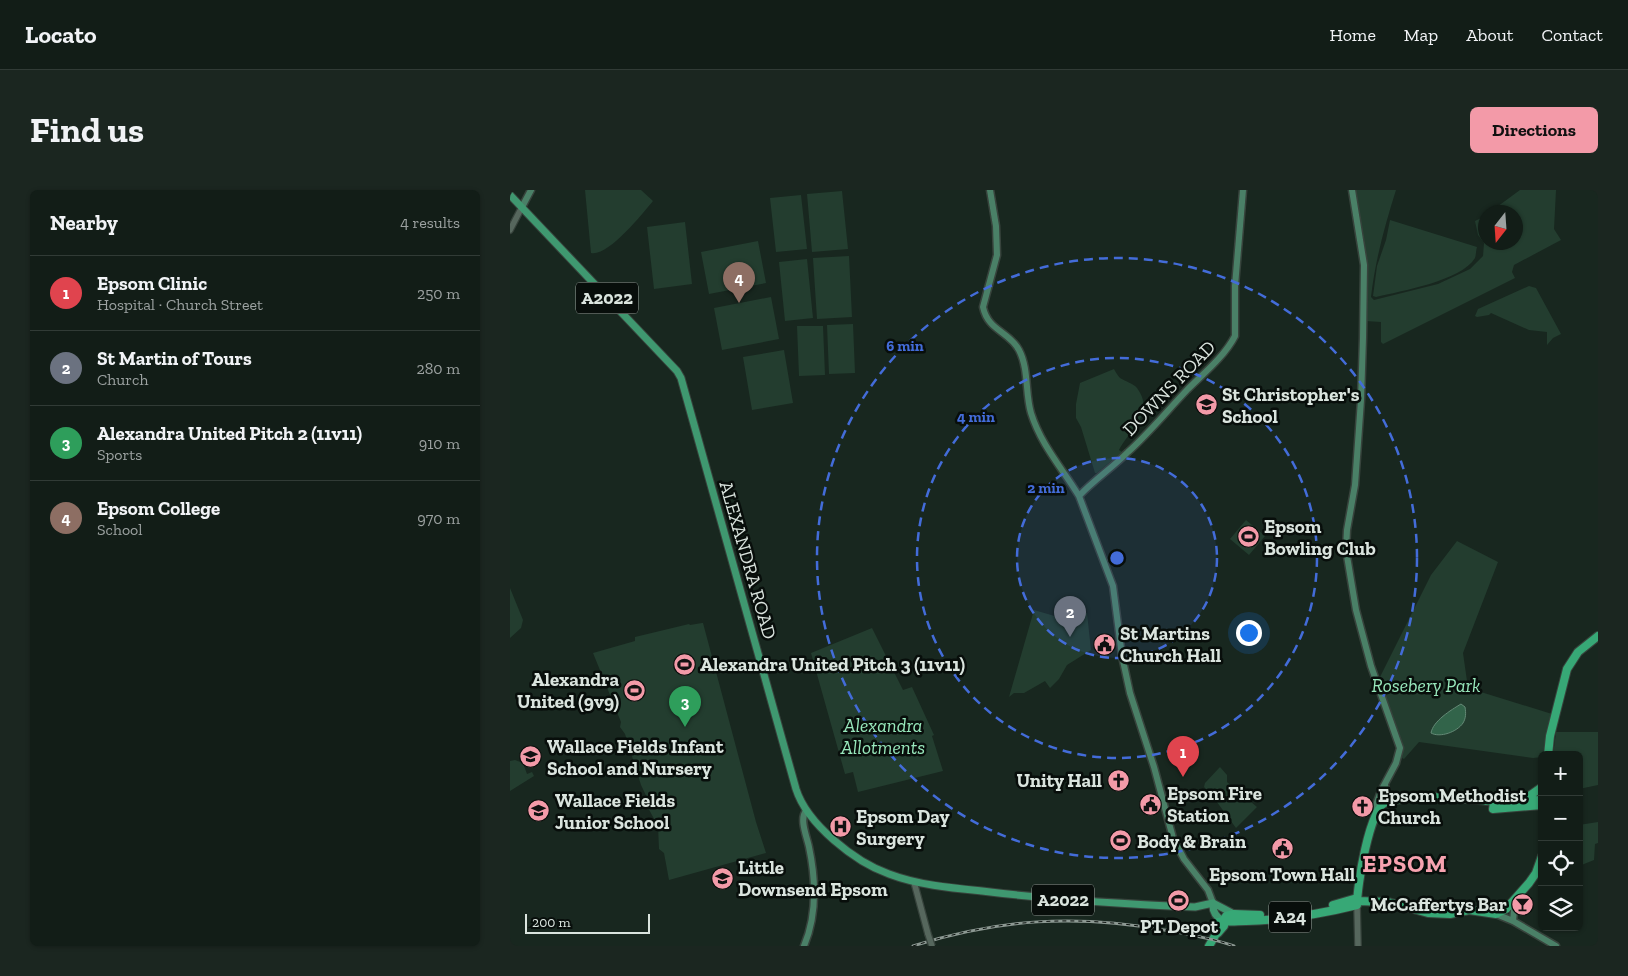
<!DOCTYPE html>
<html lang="en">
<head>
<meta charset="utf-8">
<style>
  :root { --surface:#121d17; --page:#1b2620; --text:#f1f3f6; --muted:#9ca2a1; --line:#313b36; --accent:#f39aa8 }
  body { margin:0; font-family:"Zilla Slab",serif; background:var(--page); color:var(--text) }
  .controls { position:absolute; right:15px; bottom:15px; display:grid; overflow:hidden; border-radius:8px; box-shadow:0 1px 4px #0004 }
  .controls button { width:45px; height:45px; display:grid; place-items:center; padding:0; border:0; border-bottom:1px solid var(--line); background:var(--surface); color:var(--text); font:25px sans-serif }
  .compass { position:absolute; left:968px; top:15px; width:45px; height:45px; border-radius:50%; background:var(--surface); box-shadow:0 1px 4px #0004; rotate:197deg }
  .scale { position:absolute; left:15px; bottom:12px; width:125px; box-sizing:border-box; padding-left:5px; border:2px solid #dae4de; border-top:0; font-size:14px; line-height:18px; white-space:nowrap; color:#dae4de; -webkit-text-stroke:4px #080e0b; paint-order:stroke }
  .you { position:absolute; left:738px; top:442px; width:18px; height:18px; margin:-12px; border:4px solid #fff; border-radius:50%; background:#1a73e8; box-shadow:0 0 0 8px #1a73e833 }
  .badge { display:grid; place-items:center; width:32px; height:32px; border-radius:50%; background:var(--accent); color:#fff; font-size:16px; font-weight:700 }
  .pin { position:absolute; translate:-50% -41px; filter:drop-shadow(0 1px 2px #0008) }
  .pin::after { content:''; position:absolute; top:26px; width:18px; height:15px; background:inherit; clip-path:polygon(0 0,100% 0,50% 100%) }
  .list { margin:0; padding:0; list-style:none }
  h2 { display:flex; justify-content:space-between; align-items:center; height:65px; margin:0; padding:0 20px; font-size:21px }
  h2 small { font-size:16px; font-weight:400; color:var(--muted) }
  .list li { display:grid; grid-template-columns:32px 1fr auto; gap:15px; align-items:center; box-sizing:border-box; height:75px; padding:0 20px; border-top:1px solid var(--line) }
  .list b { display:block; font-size:19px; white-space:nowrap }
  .list p { margin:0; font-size:16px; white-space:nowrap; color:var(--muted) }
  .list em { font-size:16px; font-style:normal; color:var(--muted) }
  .icon { flex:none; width:28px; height:28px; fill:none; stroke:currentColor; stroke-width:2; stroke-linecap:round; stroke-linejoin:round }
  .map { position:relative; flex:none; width:1088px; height:756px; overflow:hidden; border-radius:8px }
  header { display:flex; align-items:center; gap:30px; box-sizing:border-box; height:70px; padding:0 25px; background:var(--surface); border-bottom:1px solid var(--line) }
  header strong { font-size:24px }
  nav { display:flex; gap:28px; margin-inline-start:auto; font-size:18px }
  .intro { display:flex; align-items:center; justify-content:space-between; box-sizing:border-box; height:120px; padding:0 30px }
  h1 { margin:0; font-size:35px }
  .button { padding:12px 22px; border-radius:8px; background:var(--accent); color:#111; font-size:18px; font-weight:700 }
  main { display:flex; gap:30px; padding:0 30px }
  aside { flex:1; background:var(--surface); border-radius:8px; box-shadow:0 1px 4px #0004 }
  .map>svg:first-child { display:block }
  .green { fill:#233d2f }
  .water { fill:#32644a; stroke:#648a76 }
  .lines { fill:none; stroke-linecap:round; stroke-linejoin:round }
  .tertiary-casing { stroke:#37433c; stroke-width:8 }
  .secondary-casing { stroke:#37433c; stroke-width:9 }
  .primary-casing { stroke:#37433c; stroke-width:9 }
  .trunk-casing { stroke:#37433c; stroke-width:10 }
  .tertiary { stroke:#56675d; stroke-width:5.5 }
  .secondary { stroke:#4a8067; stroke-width:6 }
  .primary { stroke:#3f9870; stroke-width:7 }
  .trunk { stroke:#37a876; stroke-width:8 }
  .rail-casing { stroke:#8c9892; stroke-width:3 }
  .rail { stroke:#080e0b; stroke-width:1; stroke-dasharray:4; stroke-linecap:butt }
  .tertiary-bridge-casing { stroke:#37433c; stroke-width:8; stroke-linecap:butt }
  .tertiary-bridge { stroke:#56675d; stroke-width:5.5 }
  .ring { fill:none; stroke:#436cd9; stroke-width:2.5; stroke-dasharray:9 6 }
  .labels { text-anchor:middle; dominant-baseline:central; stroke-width:5; stroke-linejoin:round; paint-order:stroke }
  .shield { fill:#080e0b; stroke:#9ba49f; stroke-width:1 }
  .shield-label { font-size:18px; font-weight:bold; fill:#dae4de }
  .street-label { font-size:19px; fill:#dae4de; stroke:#080e0b }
  .poi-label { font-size:19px; font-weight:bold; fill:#dae4de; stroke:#080e0b; text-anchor:start }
  .park-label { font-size:19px; font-style:italic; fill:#98e8bc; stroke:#080e0b }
  .district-label { font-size:24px; font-weight:bold; letter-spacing:1px; fill:#f7a3b0; stroke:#080e0b }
  .centre { fill:#436cd9; stroke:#080e0b; stroke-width:2.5 }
  .ring-label { font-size:15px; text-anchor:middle; font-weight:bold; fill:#436cd9; stroke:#080e0b; stroke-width:5; stroke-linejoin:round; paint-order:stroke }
</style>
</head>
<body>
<header>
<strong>Locato</strong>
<nav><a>Home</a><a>Map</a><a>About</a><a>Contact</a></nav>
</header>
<div class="intro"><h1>Find us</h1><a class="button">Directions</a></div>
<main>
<aside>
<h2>Nearby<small>4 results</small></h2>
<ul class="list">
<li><span class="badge" style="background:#e0444e">1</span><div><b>Epsom Clinic</b><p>Hospital · Church Street</p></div><em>250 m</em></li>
<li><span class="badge" style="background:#6b7280">2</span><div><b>St Martin of Tours</b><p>Church</p></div><em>280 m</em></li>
<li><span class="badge" style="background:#2e9e5b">3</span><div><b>Alexandra United Pitch 2 (11v11)</b><p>Sports</p></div><em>910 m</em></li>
<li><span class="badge" style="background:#8d6e63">4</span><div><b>Epsom College</b><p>School</p></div><em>970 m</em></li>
</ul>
</aside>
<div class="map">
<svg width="1088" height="756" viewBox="0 0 1088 756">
  <rect width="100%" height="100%" fill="#18271f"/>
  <path class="green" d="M75,0H131L143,11C132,24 98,67 81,63Z
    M845,0H886C875,35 865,71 861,107L864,110L928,94L960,79L973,66L974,53L968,45L965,31L975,26L976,52H1006V22H980L1010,0H1046L1044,39L1051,50L1004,75L1002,82L1005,88L873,154L871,152V132L855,131L854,64Z
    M332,1L338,59L302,62L297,4Z
    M291,5L297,59L266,62L260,8Z
    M880,30L967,57C966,60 966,65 965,68C951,91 891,101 866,107L863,106L867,76L876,50Z
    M175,32L182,94L144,99L137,37Z
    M248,51L256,93L199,104L191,62Z
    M339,66L342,127L307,129L303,68Z
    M297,69L303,128L275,131L269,72Z
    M1019,96L1026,98L1051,144L1043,148L1037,155V142L1019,140L981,123L979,125L967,127L965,126L968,119Z
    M261,107L269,149L212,160L204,118Z
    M343,134L345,183L319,184L317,135Z
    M287,136H313L315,185L289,186Z
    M274,160L283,213L242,220L233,167Z
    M604,179C605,181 608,186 610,188C616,192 623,193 627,198C646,224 619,240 609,260L612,262L587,283H585L571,237L566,228V214L570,193Z
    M736,330L755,346L739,365L720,349Z
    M947,351L988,372L953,463L958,498L1042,524L1032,567L1023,568L909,552L894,569L892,568L893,554L869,489L921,385Z
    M0,398L13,430L11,438L0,448Z
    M524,420L548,427L577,423L581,460L557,475L549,489L540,498L535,491L514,503H504L499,507Z
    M192,433H193L246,632L256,663L159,690L154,663L149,659L148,636L137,616L140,614L131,595L115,544L110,537L111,532L83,463L125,451V447L179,434L180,435Z
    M362,438L393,500L402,497L424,545L422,546L433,581L348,602L343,582L335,584L301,463Z
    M1046,542H1088V595L1069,599V565H1043Z
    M5,570L13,573L17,584L22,582L24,586L0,601V571Z
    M710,577L717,585V592L747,617L726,638L701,604L694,597L695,593Z
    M1088,632V653L1085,654L1084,670L1069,676V635Z"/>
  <path class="water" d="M951,514L955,517C956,523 956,528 953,533C947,542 930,548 921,543C923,531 941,520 951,514Z"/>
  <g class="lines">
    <defs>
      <path id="tertiary" d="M0,40L12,17
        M404,692L418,744
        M847,715L848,756"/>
      <path id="secondary" d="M480,0L486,36L487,65L473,117C478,141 499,141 509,160C519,179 515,203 521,223C531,255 552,278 569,306L603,396L612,466L620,503L644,577L663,648L674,669L698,700L703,713
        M842,0L854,75L853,148L851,210L845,295L837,340L836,360L846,420L861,476L890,558L886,573L871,601L866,615V622
        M12,17L21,0
        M569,306C584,290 602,278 618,262C639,243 657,221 677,200C694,183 714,167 725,146V96L733,0
        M875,595L877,605L883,610
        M986,724L1003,731L1046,756
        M1003,731L1005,710
        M294,756C307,725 306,690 299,657C297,647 289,629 296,621"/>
      <path id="primary" d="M0,5L167,181L171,188L286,599C297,634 345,672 379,684C408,695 441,698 472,701C543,710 614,714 685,717L703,713
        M703,713L724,724
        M703,713C702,722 706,727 713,731"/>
      <path id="trunk" d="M1038,565L1040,546L1057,479L1068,462L1088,446
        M1015,609L1032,597
        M984,612L983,619L1032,615
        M847,711L878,712L918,723L940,724L959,720L986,724L996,719L1019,693L1026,683L1032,666
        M823,715L847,708
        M713,731C721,732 728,731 736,731C773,730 811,724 847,715C847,697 859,619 876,612C917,602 952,610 993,612C1006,613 1019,610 1032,610
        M706,744L705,742L708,732L713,731L716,726L724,724L750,725
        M699,756L706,744L708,743L714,736L713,731"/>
    </defs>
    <use href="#tertiary" class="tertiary-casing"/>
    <use href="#secondary" class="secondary-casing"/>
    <use href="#primary" class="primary-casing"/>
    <use href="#trunk" class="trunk-casing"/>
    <use href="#tertiary" class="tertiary"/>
    <use href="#secondary" class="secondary"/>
    <use href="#primary" class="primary"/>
    <use href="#trunk" class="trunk"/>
    <defs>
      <path id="rail" d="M403,756C489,729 565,724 654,740C677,744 702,748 724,756"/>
    </defs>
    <use href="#rail" class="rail-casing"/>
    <use href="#rail" class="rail"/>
    <defs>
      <path id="tertiary-bridge" d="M418,744L422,756"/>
    </defs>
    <use href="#tertiary-bridge" class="tertiary-bridge-casing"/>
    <use href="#tertiary-bridge" class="tertiary-bridge"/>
  </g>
  <circle cx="607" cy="368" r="100" fill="#436cd9" fill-opacity=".12"/>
  <g class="ring">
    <circle cx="607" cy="368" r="100"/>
    <circle cx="607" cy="368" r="200"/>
    <circle cx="607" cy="368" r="300"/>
  </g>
  <defs>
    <symbol id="school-disc" viewBox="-11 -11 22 22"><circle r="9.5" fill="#f39aa8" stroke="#080e0b"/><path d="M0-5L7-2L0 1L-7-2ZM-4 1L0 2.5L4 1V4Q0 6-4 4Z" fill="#111"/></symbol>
    <symbol id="stadium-disc" viewBox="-11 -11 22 22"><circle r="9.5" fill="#f39aa8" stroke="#080e0b"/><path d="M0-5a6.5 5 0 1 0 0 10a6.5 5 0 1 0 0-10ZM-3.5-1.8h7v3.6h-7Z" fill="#111"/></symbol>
    <symbol id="civic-disc" viewBox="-11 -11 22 22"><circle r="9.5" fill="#f39aa8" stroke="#080e0b"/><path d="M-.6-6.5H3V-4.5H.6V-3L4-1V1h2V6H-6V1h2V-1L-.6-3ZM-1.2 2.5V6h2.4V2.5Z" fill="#111"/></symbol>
    <symbol id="church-disc" viewBox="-11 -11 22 22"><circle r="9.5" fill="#f39aa8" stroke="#080e0b"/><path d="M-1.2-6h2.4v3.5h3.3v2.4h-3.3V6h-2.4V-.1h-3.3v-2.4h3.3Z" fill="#111"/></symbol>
    <symbol id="hospital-disc" viewBox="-11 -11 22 22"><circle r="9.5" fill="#f39aa8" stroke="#080e0b"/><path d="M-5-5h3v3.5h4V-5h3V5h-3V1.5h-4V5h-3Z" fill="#111"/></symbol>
    <symbol id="bar-disc" viewBox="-11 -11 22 22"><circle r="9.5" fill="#f39aa8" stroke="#080e0b"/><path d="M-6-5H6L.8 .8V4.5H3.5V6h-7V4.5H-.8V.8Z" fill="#111"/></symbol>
  </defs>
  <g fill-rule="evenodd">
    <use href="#school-disc" x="684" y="202" width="25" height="25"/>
    <use href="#stadium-disc" x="726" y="334" width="25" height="25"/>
    <use href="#civic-disc" x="582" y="442" width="25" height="25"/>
    <use href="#stadium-disc" x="162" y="462" width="25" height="25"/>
    <use href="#stadium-disc" x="112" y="488" width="25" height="25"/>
    <use href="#school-disc" x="8" y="554" width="25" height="25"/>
    <use href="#church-disc" x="596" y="578" width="25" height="25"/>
    <use href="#civic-disc" x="628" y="602" width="25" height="25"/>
    <use href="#church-disc" x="840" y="604" width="25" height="25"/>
    <use href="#school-disc" x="16" y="608" width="25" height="25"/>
    <use href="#hospital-disc" x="318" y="624" width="25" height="25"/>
    <use href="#stadium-disc" x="598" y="638" width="25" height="25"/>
    <use href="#civic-disc" x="760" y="646" width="25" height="25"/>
    <use href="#school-disc" x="200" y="676" width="25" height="25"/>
    <use href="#stadium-disc" x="656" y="698" width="25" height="25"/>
    <use href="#bar-disc" x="1000" y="702" width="25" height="25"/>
  </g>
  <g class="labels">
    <g class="shield">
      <rect x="66" y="92.5" width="62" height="31" rx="4"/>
      <rect x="522" y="694.5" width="62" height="31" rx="4"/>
      <rect x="759" y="711.5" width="42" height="31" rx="4"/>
    </g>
    <g class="shield-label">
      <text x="97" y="108">A2022</text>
      <text x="553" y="710">A2022</text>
      <text x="780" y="727">A24</text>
    </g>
    <g class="street-label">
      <text transform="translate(659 198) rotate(-46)">DOWNS ROAD</text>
      <text transform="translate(238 370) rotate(74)">ALEXANDRA ROAD</text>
    </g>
    <g class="poi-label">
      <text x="712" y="204">St Christopher's<tspan x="712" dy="22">School</tspan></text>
      <text x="754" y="336">Epsom<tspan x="754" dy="22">Bowling Club</tspan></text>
      <text x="610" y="443">St Martins<tspan x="610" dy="22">Church Hall</tspan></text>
      <text x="190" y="474">Alexandra United Pitch 3 (11v11)</text>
      <text x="109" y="489" text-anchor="end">Alexandra<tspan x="109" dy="22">United (9v9)</tspan></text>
      <text x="37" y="556">Wallace Fields Infant<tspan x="37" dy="22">School and Nursery</tspan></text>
      <text x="592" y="590" text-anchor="end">Unity Hall</text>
      <text x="657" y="603">Epsom Fire<tspan x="657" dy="22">Station</tspan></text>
      <text x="868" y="605">Epsom Methodist<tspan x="868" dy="22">Church</tspan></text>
      <text x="45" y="610">Wallace Fields<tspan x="45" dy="22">Junior School</tspan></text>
      <text x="346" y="626">Epsom Day<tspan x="346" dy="22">Surgery</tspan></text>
      <text x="627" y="651">Body &amp; Brain</text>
      <text x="228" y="677">Little<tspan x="228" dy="22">Downsend Epsom</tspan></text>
      <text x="772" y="684" text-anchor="middle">Epsom Town Hall</text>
      <text x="997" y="714" text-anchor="end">McCaffertys Bar</text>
      <text x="669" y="736" text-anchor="middle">PT Depot</text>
    </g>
    <g class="park-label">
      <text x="916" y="495">Rosebery Park</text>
      <text x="373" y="535">Alexandra<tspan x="373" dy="22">Allotments</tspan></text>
    </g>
    <g class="district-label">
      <text x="895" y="673">EPSOM</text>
    </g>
  </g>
  <circle cx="607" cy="368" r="8" class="centre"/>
  <g class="ring-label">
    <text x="395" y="161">6 min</text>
    <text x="466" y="232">4 min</text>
    <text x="536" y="303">2 min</text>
  </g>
</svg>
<div class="controls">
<button>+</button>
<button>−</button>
<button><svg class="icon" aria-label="locate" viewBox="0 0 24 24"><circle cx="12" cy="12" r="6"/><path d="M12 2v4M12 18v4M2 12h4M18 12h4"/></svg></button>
<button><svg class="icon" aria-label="layers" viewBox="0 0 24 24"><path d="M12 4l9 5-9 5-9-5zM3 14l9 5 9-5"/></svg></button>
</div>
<svg class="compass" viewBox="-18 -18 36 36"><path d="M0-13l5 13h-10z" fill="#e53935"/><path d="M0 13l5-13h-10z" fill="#9ca2a1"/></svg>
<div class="scale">200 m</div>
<div class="you"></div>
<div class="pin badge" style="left:673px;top:587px;background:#e0444e">1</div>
<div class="pin badge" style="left:560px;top:447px;background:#6b7280">2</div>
<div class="pin badge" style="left:175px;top:537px;background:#2e9e5b">3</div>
<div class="pin badge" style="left:229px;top:113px;background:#8d6e63">4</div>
</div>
</main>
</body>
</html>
